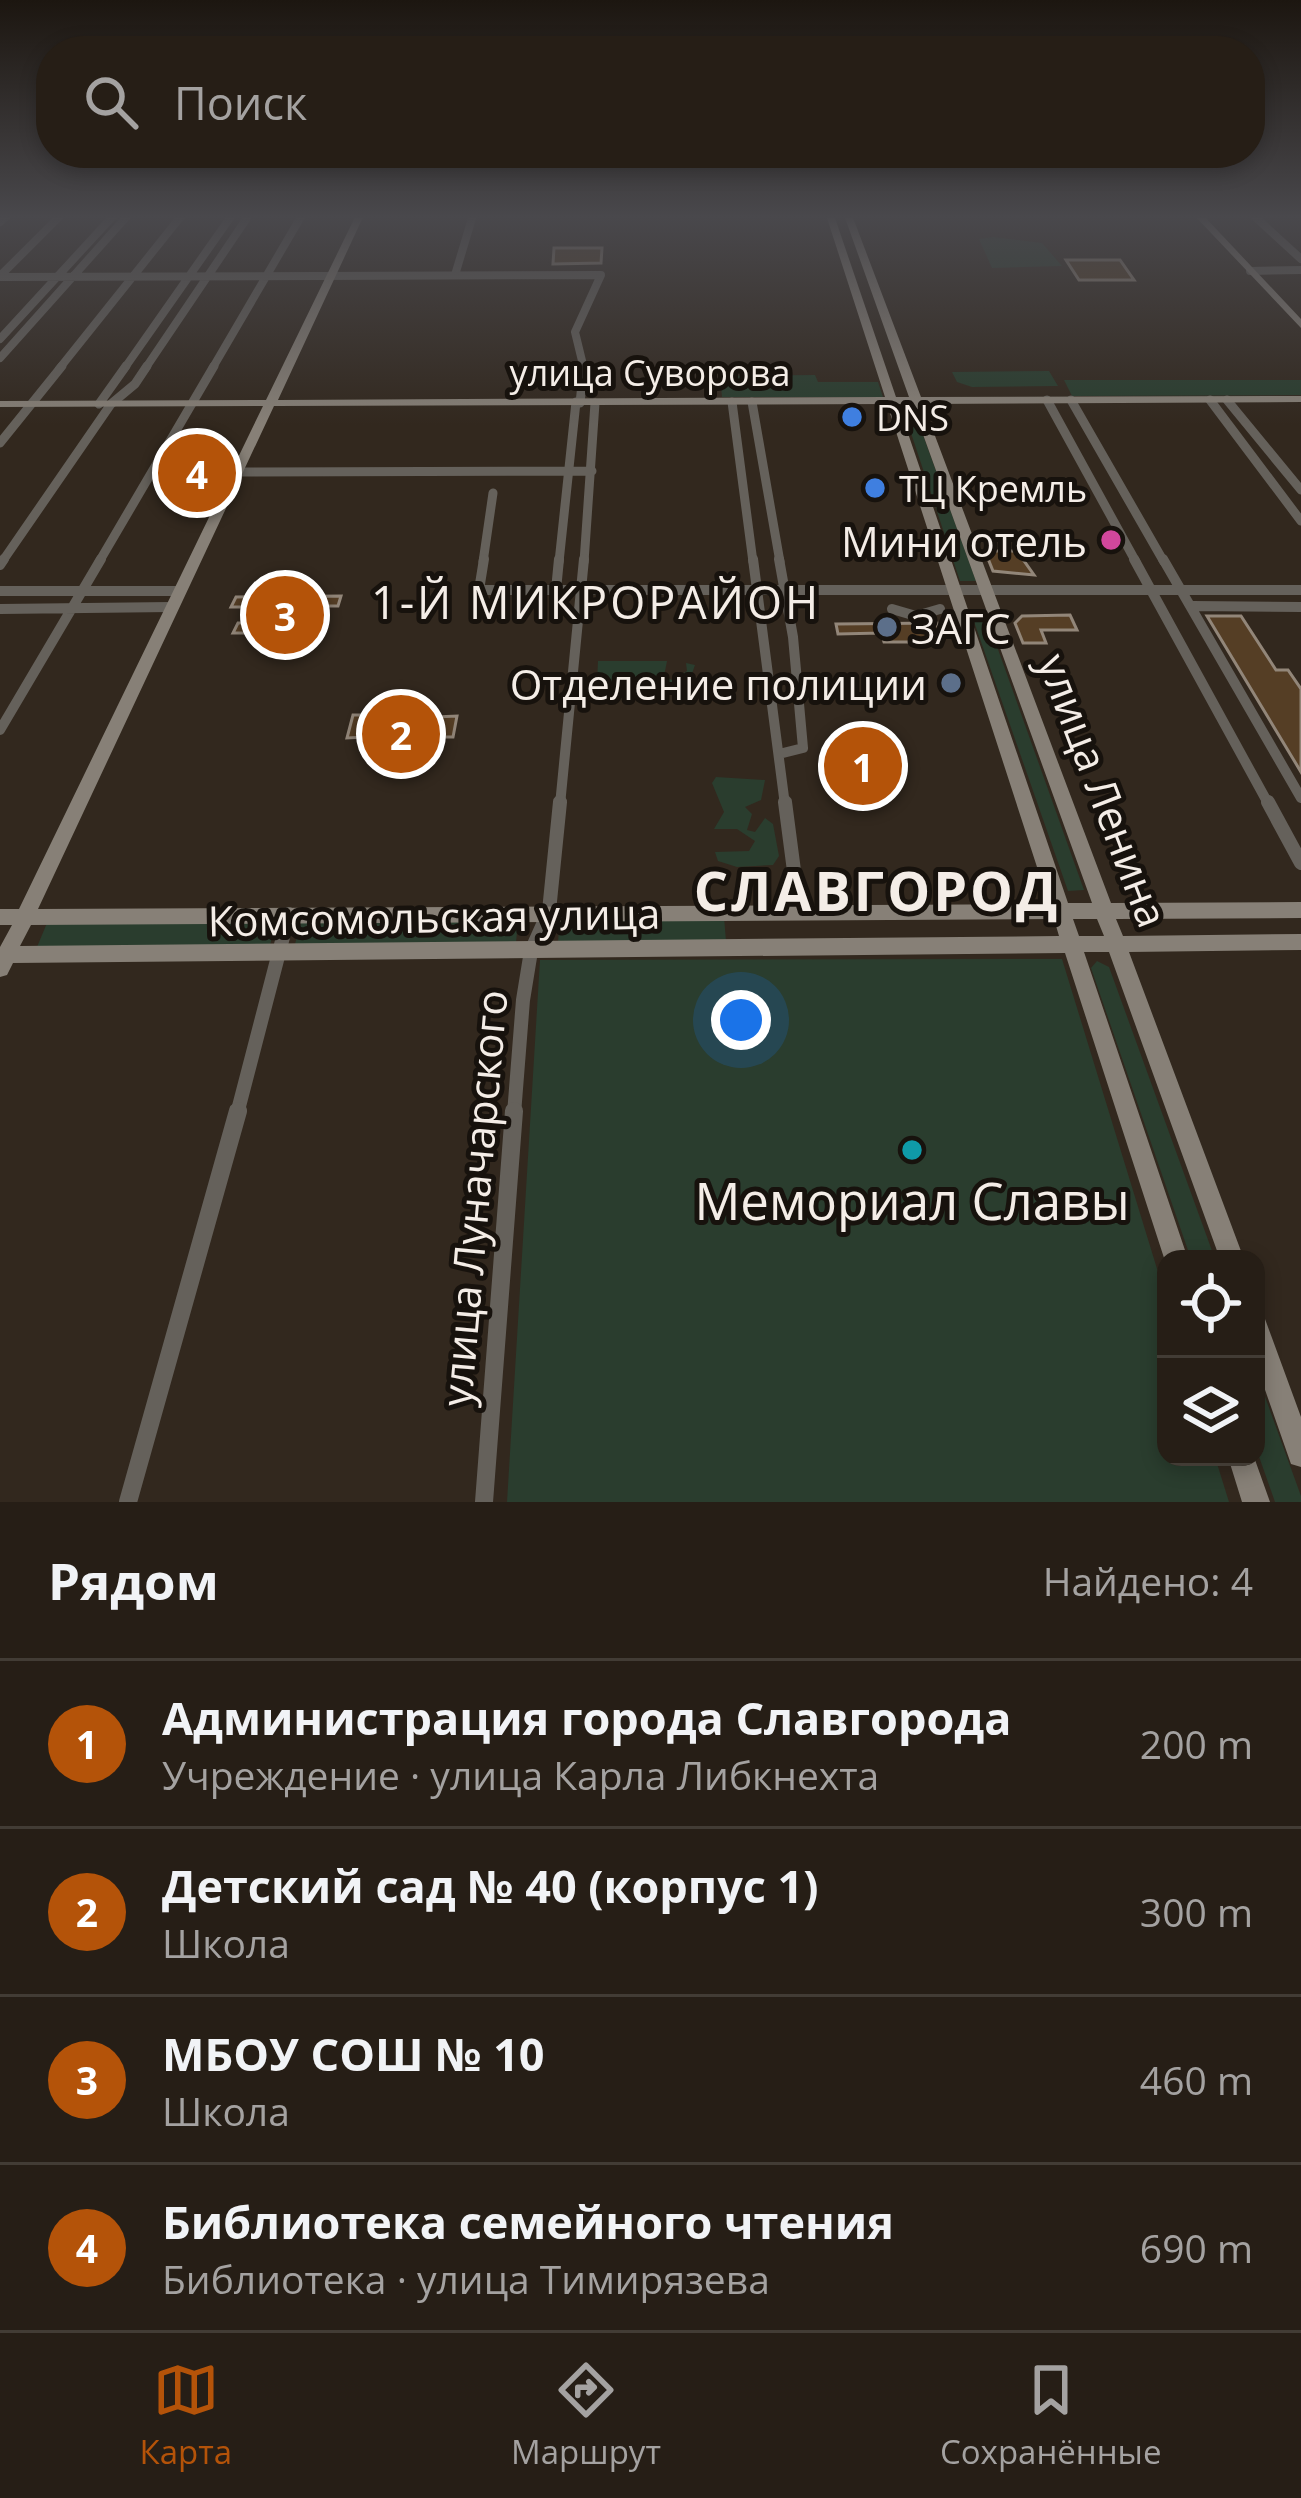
<!DOCTYPE html>
<html lang="ru">
<head>
<meta charset="utf-8">
<style>
  :root { --surface:#261e16; --page:#2e271f; --text:#f1f3f6; --muted:#a4a2a1; --line:#423c35; --accent:#b45309 }
  body { margin:0; font-family:"Open Sans",sans-serif; background:var(--page); color:var(--text) }
  .controls { position:absolute; right:36px; bottom:36px; display:grid; overflow:hidden; border-radius:24px; box-shadow:0 6px 18px #0003 }
  .controls button { width:108px; height:108px; display:grid; place-items:center; padding:0; border:0; border-bottom:3px solid var(--line); background:var(--surface); color:var(--text); font:60px sans-serif }
  .you { position:absolute; left:741px; top:1020px; width:42px; height:42px; margin:-30px; border:9px solid #fff; border-radius:50%; background:#1a73e8; box-shadow:0 0 0 18px #1a73e833 }
  .badge { display:grid; place-items:center; width:78px; height:78px; border-radius:50%; background:var(--accent); color:#fff; font-size:39px; font-weight:700 }
  .pin { position:absolute; translate:-50% -50%; border:6px solid #fff; box-shadow:0 3px 12px #0006 }
  .list { margin:0; padding:0; list-style:none }
  h2 { display:flex; justify-content:space-between; align-items:center; height:156px; margin:0; padding:0 48px; font-size:51px }
  h2 small { font-size:39px; font-weight:400; color:var(--muted) }
  .list li { display:grid; grid-template-columns:78px 1fr auto; gap:36px; align-items:center; box-sizing:border-box; height:168px; padding:0 48px; border-top:3px solid var(--line) }
  .list b { display:block; font-size:45px; white-space:nowrap }
  .list p { margin:0; font-size:39px; white-space:nowrap; color:var(--muted) }
  .list em { font-size:39px; font-style:normal; color:var(--muted) }
  .icon { flex:none; width:66px; height:66px; fill:none; stroke:currentColor; stroke-width:2; stroke-linecap:round; stroke-linejoin:round }
  .map { position:relative; flex:none; width:1301px; height:1502px; overflow:hidden }
  .search { position:absolute; background:var(--surface); box-shadow:0 6px 18px #0003; left:36px; right:36px; top:36px; height:132px; display:flex; align-items:center; gap:30px; box-sizing:border-box; padding:0 42px; border-radius:48px; color:var(--muted); font-size:45px }
  .sheet { height:828px; background:var(--surface) }
  nav { display:flex; justify-content:space-around; align-items:center; box-sizing:border-box; height:168px; border-top:3px solid var(--line); background:var(--surface); font-size:33px; color:var(--muted) }
  nav a { display:grid; justify-items:center; gap:6px }
  nav .on { color:var(--accent) }
  .map>svg:first-child { display:block }
  .green { fill:#2a3d2e }
  .building { fill:#553e25; stroke:#928679; stroke-width:3 }
  .lines { fill:none; stroke-linecap:round; stroke-linejoin:round }
  .street-far4 { stroke:#65615b; stroke-width:8 }
  .street-far3 { stroke:#65615b; stroke-width:9 }
  .street-far2 { stroke:#65615b; stroke-width:10 }
  .street-far1 { stroke:#65615b; stroke-width:14 }
  .street { stroke:#65615b; stroke-width:18 }
  .secondary { fill:#878077; fill-rule:evenodd }
  .shop-dot { fill:#3f7fe0; stroke:#17120d; stroke-width:4.5 }
  .hotel-dot { fill:#d1479c; stroke:#17120d; stroke-width:4.5 }
  .service-dot { fill:#5c6f8a; stroke:#17120d; stroke-width:4.5 }
  .culture-dot { fill:#0f9aa8; stroke:#17120d; stroke-width:4.5 }
  .labels { text-anchor:middle; dominant-baseline:central; stroke-width:10; stroke-linejoin:round; paint-order:stroke }
  .far-street-label { font-size:36px; fill:#f4ede7; stroke:#17120d }
  .far-poi-label { font-size:36px; fill:#f4ede7; stroke:#17120d; text-anchor:start }
  .poi-label { font-size:42px; fill:#f4ede7; stroke:#17120d; text-anchor:end }
  .street-label { font-size:42px; fill:#f4ede7; stroke:#17120d }
  .neighbourhood-label { font-size:45px; letter-spacing:3px; fill:#f4ede7; stroke:#17120d }
  .near-poi-label { font-size:51px; fill:#f4ede7; stroke:#17120d }
  .district-label { font-size:54px; font-weight:bold; letter-spacing:3px; fill:#f4ede7; stroke:#17120d }
</style>
</head>
<body>
<div class="map">
<svg width="1301" height="1502" viewBox="0 0 1301 1502">
  <rect width="100%" height="100%" fill="#32281e"/>
  <path class="green" d="M993,237L1042,243L1062,266L992,268L979,239Z
    M1049,371L1058,386L972,387L957,382L952,372Z
    M815,375L818,382H878L883,397H722L720,376Z
    M1064,380H1301V395L1072,396Z
    M909,427H920L976,581H960Z
    M971,613H985L1084,890L1068,891Z
    M598,661H667L664,676L672,680L687,671L686,663L695,665L689,682L604,687L597,684Z
    M716,777L765,780L761,800L745,807L752,814L747,830L755,832L765,818L773,824L779,856L773,865L737,867L718,861L715,852L749,851L755,841L737,829H714L724,812L712,783Z
    M724,917L726,941L558,942L560,918Z
    M277,920L270,945L37,947L47,923Z
    M518,920L516,943L295,944L301,922Z
    M1062,959L1166,1298V1457H1215L1229,1502H507L540,960Z
    M1097,961L1109,967L1215,1259H1191L1091,968Z
    M1256,1372L1301,1496V1502H1275L1256,1448Z"/>
  <path class="building" d="M554,248H602L601,263L553,264Z
    M1066,260H1120L1134,280H1079Z
    M985,551H1017L1034,575L993,571Z
    M341,596L338,606H295L289,623H324L320,633H233L238,623H276L282,607H231L236,597Z
    M1070,615L1077,630H1041L1046,643H1023L1015,623L1022,616Z
    M1207,616H1241L1276,670H1288L1301,689V772Z
    M937,623L941,642H884L881,633L838,634L836,624Z
    M394,713H417L412,736H390L387,752H362L365,737L347,738L353,715H374L370,732H390Z
    M457,716L453,737H434L431,751H409L413,730H433L435,717Z"/>
  <g class="lines">
    <path class="street-far4" d="M1253,215L1301,259
      M0,222L8,215
      M1250,271L1301,270
      M455,275L473,215
      M0,276L61,215
      M0,277L601,275L575,332L584,369
      M0,339L114,215
      M0,358L128,215
      M59,369L182,215
      M124,369L232,215
      M145,369L249,215
      M212,369L302,215"/>
    <path class="street-far3" d="M1047,400L1136,562
      M1071,400L1164,562
      M1210,400L1301,521
      M1227,400L1301,490
      M732,402L753,562
      M752,402L780,562
      M580,403L584,366
      M99,404L126,366
      M0,443L62,366
      M236,472L592,471
      M2,562L111,404L135,384L147,366
      M99,562L214,366
      M483,562L493,493
      M559,562L576,402
      M584,562L595,403"/>
    <path class="street-far2" d="M484,559L479,590H1301
      M753,559L785,805
      M1134,559L1269,805
      M1163,559L1301,798
      M0,565L4,559
      M556,590L559,559
      M0,591H178
      M1193,606L1301,607
      M0,609L171,607
      M892,609L916,616L940,609
      M0,730L101,559
      M779,754L803,748L793,637L779,559
      M560,805L584,559"/>
    <path class="street-far1" d="M785,802L799,909
      M1268,802L1301,863
      M237,1114L289,914
      M514,1114L523,1000L531,951L549,911L560,802"/>
    <path class="street" d="M128,1502L238,1111
      M484,1502L514,1111"/>
    <path class="secondary" d="M356,215H364L278,400L885,397L826,215H834L896,397H909L844,215H852L921,397L1301,396V402L923,404L1111,903L1301,902V918L1116,919L1123,936L1301,934V950L1129,952L1244,1259H1220L1109,952H1084L1188,1259H1166V1264L1065,953L13,963L7,975L0,977V947L12,925H0V909H19L263,406L0,407V401L266,400ZM887,404L1049,904L38,909L274,406ZM898,404H912L1092,903H1068ZM1054,919L1059,936L20,946L31,925ZM1073,919H1097L1104,936H1079Z
      M1194,215H1203L1301,319V328Z
      M1256,1315L1265,1319L1301,1417V1467L1291,1464L1256,1364Z
      M1228,1457H1254L1270,1502H1242Z"/>
  </g>
  <linearGradient id="sky" x2="0" y2="1"><stop stop-color="#1c1610"/><stop offset="0.51" stop-color="#49484c"/><stop offset="1" stop-color="#49484c" stop-opacity="0"/></linearGradient>
  <rect width="1301" height="425" fill="url(#sky)"/>
  <g class="shop-dot">
    <circle cx="852" cy="417" r="12"/>
    <circle cx="875" cy="488" r="12"/>
  </g>
  <circle class="hotel-dot" cx="1111" cy="540" r="12"/>
  <g class="service-dot">
    <circle cx="887" cy="627" r="12"/>
    <circle cx="951" cy="683" r="12"/>
  </g>
  <circle class="culture-dot" cx="912" cy="1150" r="12"/>
  <g class="labels">
    <g class="far-street-label">
      <text x="650" y="372">улица Суворова</text>
    </g>
    <g class="far-poi-label">
      <text x="876" y="417">DNS</text>
      <text x="899" y="488">ТЦ Кремль</text>
    </g>
    <g class="poi-label">
      <text x="1087" y="540">Мини отель</text>
      <text x="911" y="627" text-anchor="start">ЗАГС</text>
      <text x="927" y="683">Отделение полиции</text>
    </g>
    <g class="street-label">
      <text transform="translate(1104 790) rotate(69)">улица Ленина</text>
      <text transform="translate(434 916) rotate(-1)">Комсомольская улица</text>
      <text transform="translate(473 1198) rotate(-85)">улица Луначарского</text>
    </g>
    <g class="neighbourhood-label">
      <text x="596" y="601">1-Й МИКРОРАЙОН</text>
    </g>
    <g class="near-poi-label">
      <text x="912" y="1200">Мемориал Славы</text>
    </g>
    <g class="district-label">
      <text x="877" y="890">СЛАВГОРОД</text>
    </g>
  </g>
</svg>
<div class="controls">
<button><svg class="icon" aria-label="locate" viewBox="0 0 24 24"><circle cx="12" cy="12" r="6"/><path d="M12 2v4M12 18v4M2 12h4M18 12h4"/></svg></button>
<button><svg class="icon" aria-label="layers" viewBox="0 0 24 24"><path d="M12 4l9 5-9 5-9-5zM3 14l9 5 9-5"/></svg></button>
</div>
<div class="you"></div>
<div class="pin badge" style="left:863px;top:766px">1</div>
<div class="pin badge" style="left:401px;top:734px">2</div>
<div class="pin badge" style="left:285px;top:615px">3</div>
<div class="pin badge" style="left:197px;top:473px">4</div>
<div class="search"><svg class="icon" aria-label="search" viewBox="0 0 24 24"><circle cx="10" cy="10" r="6"/><path d="M15 15l6 6"/></svg>Поиск</div>
</div>
<section class="sheet">
<h2>Рядом<small>Найдено: 4</small></h2>
<ul class="list">
<li><span class="badge">1</span><div><b>Администрация города Славгорода</b><p>Учреждение · улица Карла Либкнехта</p></div><em>200 m</em></li>
<li><span class="badge">2</span><div><b>Детский сад № 40 (корпус 1)</b><p>Школа</p></div><em>300 m</em></li>
<li><span class="badge">3</span><div><b>МБОУ СОШ № 10</b><p>Школа</p></div><em>460 m</em></li>
<li><span class="badge">4</span><div><b>Библиотека семейного чтения</b><p>Библиотека · улица Тимирязева</p></div><em>690 m</em></li>
</ul>
</section>
<nav>
<a class="on"><svg class="icon" aria-label="map" viewBox="0 0 24 24"><path d="M3 6l6-2 6 2 6-2v14l-6 2-6-2-6 2zM9 4v14M15 6v14"/></svg>Карта</a>
<a><svg class="icon" aria-label="directions" viewBox="0 0 24 24"><path d="M12 3l9 9-9 9-9-9zM9 14v-3h6M13 9l2 2-2 2"/></svg>Маршрут</a>
<a><svg class="icon" aria-label="saved" viewBox="0 0 24 24"><path d="M7 4h10v16l-5-4-5 4z"/></svg>Сохранённые</a>
</nav>
</body>
</html>
